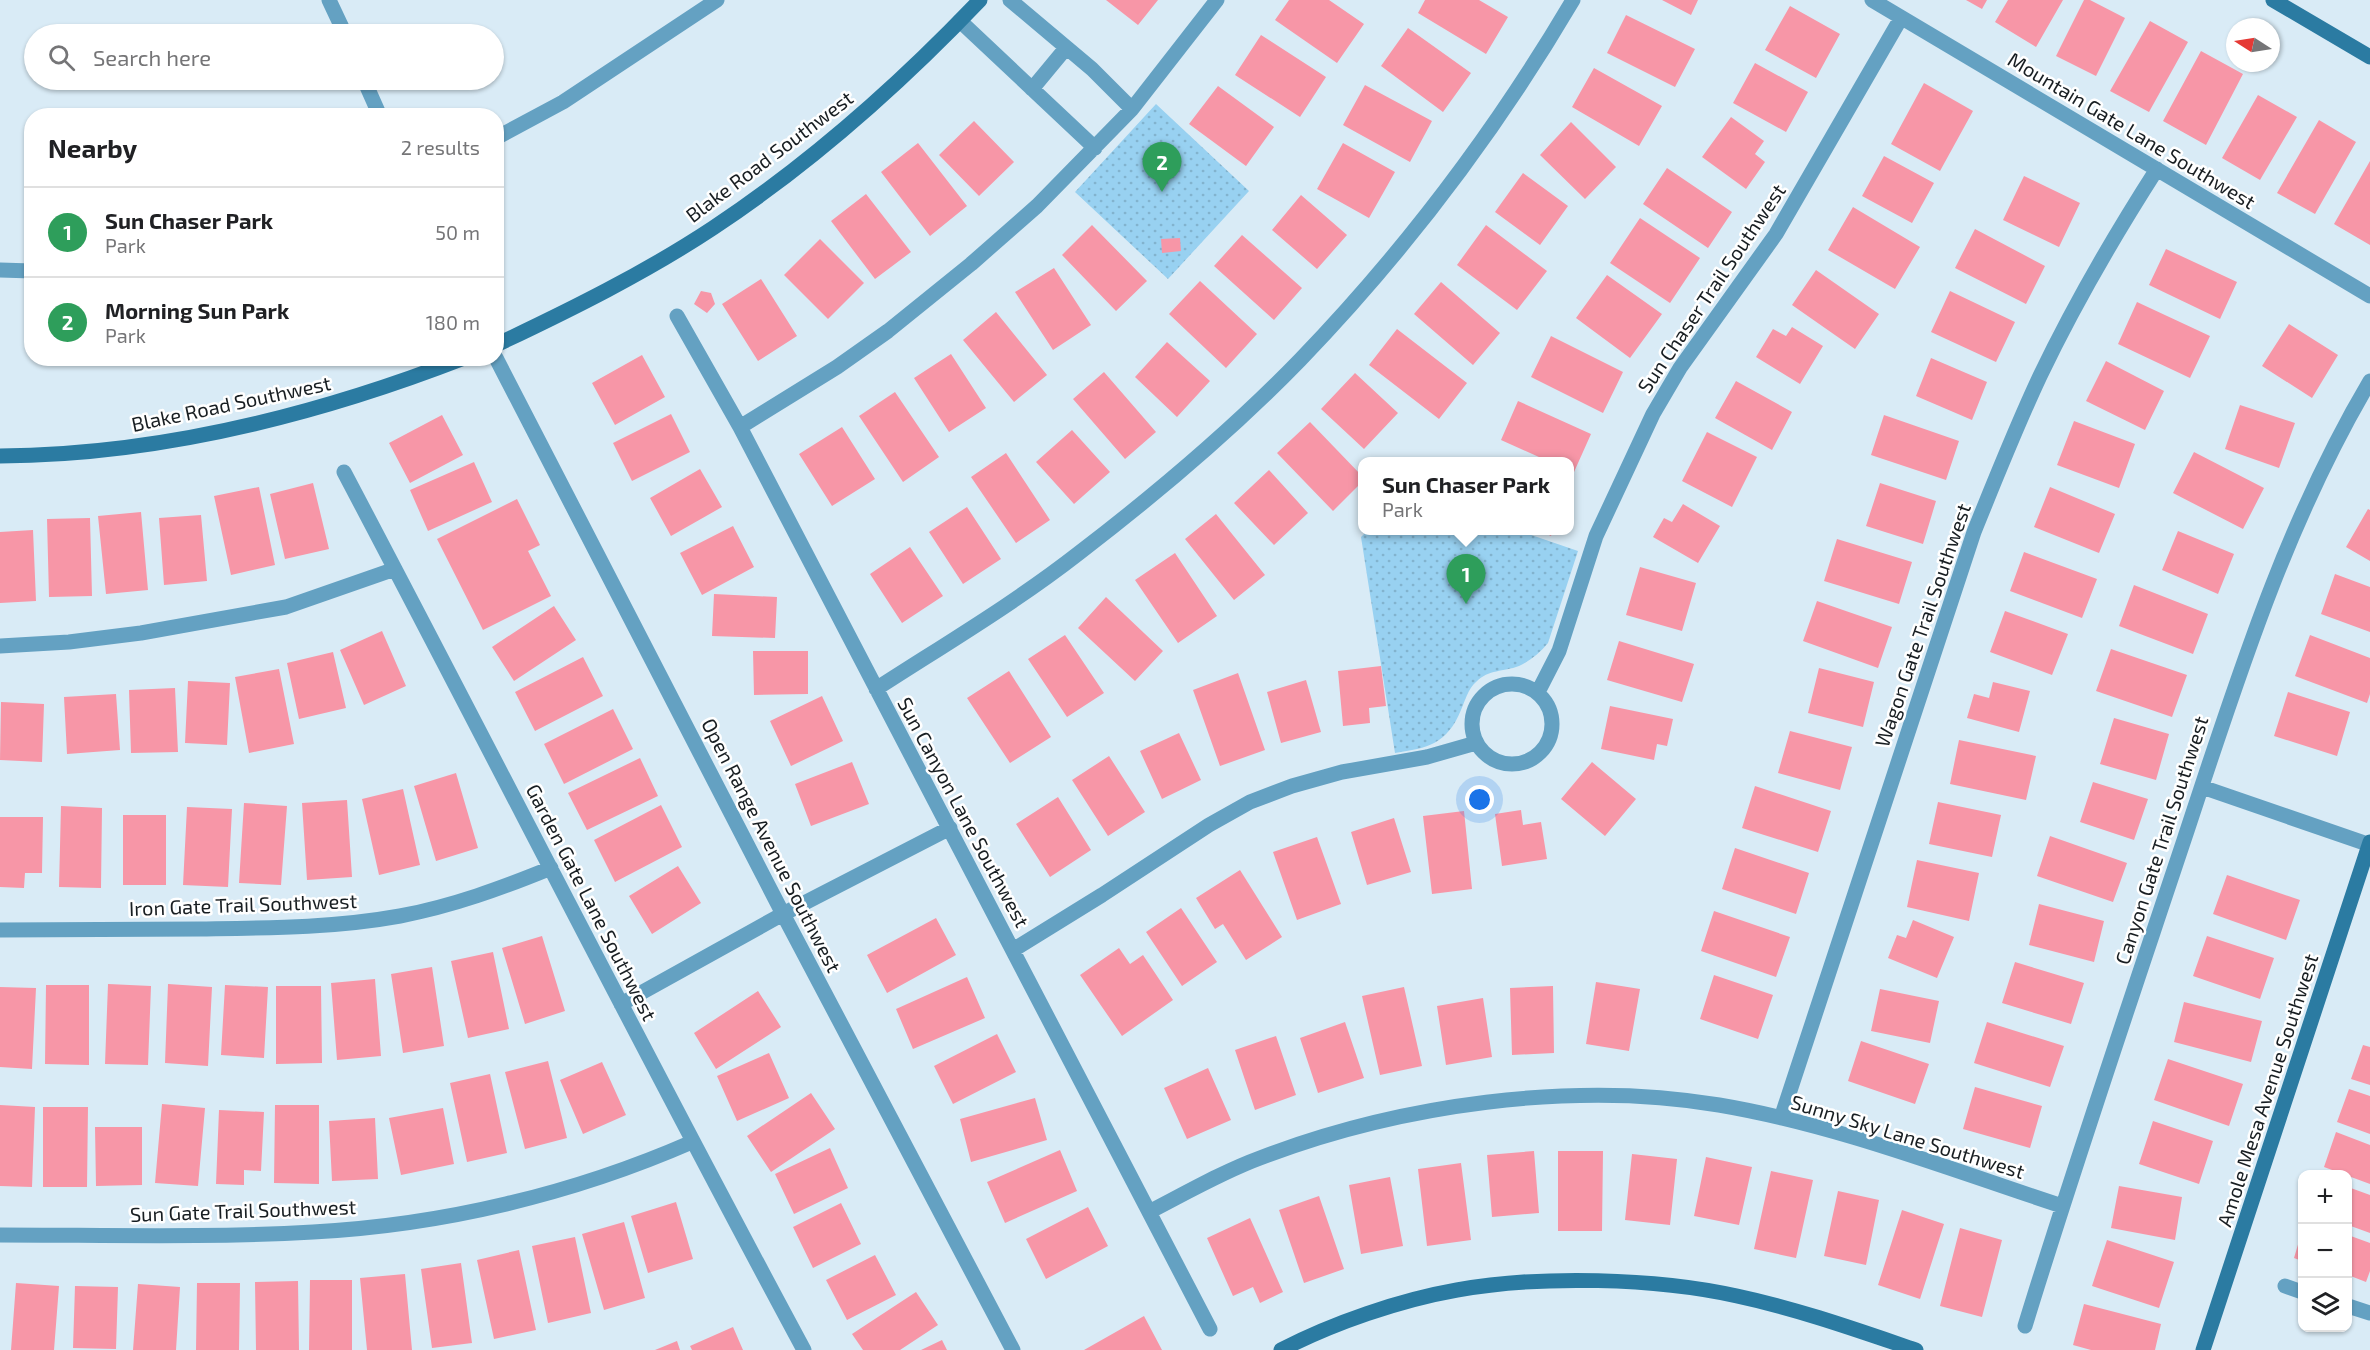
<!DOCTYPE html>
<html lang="en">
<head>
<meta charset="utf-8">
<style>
  :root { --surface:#fff; --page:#f6f6f6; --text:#202124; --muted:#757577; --line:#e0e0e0; --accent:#ea580c }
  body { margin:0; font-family:"Exo 2",sans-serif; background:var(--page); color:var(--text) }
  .controls { position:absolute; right:18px; bottom:18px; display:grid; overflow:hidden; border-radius:12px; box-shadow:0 2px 4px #0004 }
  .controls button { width:54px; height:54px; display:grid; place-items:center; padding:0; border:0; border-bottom:2px solid var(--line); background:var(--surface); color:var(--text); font:30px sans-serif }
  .compass { position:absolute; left:2226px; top:18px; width:54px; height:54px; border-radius:50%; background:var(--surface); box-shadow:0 2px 4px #0004; rotate:282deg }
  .you { position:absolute; left:1480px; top:800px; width:21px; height:21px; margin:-15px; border:4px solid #fff; border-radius:50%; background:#1a73e8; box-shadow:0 0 0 9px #1a73e833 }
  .badge { display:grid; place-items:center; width:39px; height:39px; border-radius:50%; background:var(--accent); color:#fff; font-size:20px; font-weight:700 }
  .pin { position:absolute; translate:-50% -50px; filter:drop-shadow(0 2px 3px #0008) }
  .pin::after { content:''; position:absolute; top:32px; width:21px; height:18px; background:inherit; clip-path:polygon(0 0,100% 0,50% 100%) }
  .popup { position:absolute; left:1358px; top:457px; width:216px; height:78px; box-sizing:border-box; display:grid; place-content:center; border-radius:12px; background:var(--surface); filter:drop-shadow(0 2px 4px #0005); font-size:20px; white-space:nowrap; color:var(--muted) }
  .popup b { font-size:22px; color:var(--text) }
  .popup::after { content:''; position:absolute; left:50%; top:100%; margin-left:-12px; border:12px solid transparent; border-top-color:var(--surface) }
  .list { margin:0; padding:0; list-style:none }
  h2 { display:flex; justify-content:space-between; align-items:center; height:78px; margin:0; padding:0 24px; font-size:26px }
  h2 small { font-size:20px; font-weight:400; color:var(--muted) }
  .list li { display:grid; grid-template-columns:39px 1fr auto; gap:18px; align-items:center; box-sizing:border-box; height:90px; padding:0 24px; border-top:2px solid var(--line) }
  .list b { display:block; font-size:22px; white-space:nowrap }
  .list p { margin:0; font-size:20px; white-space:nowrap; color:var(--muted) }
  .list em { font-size:20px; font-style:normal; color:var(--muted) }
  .icon { flex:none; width:33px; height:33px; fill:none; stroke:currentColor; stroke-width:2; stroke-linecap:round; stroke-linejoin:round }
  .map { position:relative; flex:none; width:2370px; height:1350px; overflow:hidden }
  .search { position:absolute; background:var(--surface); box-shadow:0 2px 4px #0004; left:24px; top:24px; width:480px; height:66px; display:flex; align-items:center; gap:15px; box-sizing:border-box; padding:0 21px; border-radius:33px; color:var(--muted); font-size:22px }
  .panel { position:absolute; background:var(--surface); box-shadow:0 2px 4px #0004; left:24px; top:108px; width:480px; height:258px; border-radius:24px }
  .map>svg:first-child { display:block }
  .grass { fill:url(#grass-dots) }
  .building { fill:#f796a7 }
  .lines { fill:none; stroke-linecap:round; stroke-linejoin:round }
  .street { stroke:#64a1c2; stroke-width:15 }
  .secondary { stroke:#2b7ba2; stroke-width:15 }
  .labels { text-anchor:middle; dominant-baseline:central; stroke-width:5; stroke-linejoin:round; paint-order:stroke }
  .street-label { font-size:20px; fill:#181e22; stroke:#fff }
</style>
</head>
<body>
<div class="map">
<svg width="2370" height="1350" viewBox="0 0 2370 1350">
  <defs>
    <pattern id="grass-dots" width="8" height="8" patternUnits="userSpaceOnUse" patternTransform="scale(1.5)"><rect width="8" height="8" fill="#98d1f1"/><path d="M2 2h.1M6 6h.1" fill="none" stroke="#82b3ce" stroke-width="1.8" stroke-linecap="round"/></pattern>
  </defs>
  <rect width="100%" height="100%" fill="#d9ebf6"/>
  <path class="grass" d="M1156,104L1249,191L1168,279L1075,192Z
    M1368,530L1520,531L1578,551L1548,643C1540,653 1530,661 1519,666C1503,672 1489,669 1476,682C1468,689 1465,701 1461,710C1447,744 1428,748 1395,753L1361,537Z"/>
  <path class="building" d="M1106,0H1158L1138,25Z
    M1289,0H1329L1364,24L1337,63L1275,20Z
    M1425,0H1479L1508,17L1486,54L1418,13Z
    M1662,0H1698L1691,15Z
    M1966,0H1987L1982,9Z
    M2008,0H2063L2036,47L1995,22Z
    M2084,0H2090L2125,18L2096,76L2056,56Z
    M1790,6L1840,34L1816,78L1765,50Z
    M1626,15L1695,49L1675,87L1607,53Z
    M2150,21L2188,42L2149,112L2110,91Z
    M1408,28L1471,73L1443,112L1381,66Z
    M1261,35L1326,77L1300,117L1235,75Z
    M2201,51L2243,74L2206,145L2163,121Z
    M1755,63L1808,92L1786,132L1733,103Z
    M1594,68L1662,106L1639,146L1572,107Z
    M1924,83L1973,111L1940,171L1891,144Z
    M1365,85L1432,121L1410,162L1343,125Z
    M1218,86L1274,127L1246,166L1189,124Z
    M2258,95L2297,117L2260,180L2222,158Z
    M1731,117L1764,141L1755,154L1765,162L1746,189L1702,157Z
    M2319,120L2356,142L2315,214L2277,193Z
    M974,121L1014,162L979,196L939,155Z
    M1571,122L1616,167L1585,199L1540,155Z
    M918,143L967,206L930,236L881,172Z
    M1343,143L1395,172L1369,218L1317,189Z
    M1884,156L1934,183L1912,223L1862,196Z
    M2370,161V245L2334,224Z
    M1667,168L1732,212L1708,248L1643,204Z
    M1523,173L1568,206L1540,245L1495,212Z
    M2024,176L2080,203L2059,247L2003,220Z
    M866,194L911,252L875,279L831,221Z
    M1301,195L1347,235L1317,269L1272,230Z
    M1853,207L1920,247L1895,289L1828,250Z
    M1640,218L1700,258L1670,303L1610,263Z
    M1092,225L1147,281L1116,311L1062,255Z
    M1486,225L1547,271L1517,310L1457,265Z
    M1975,229L2045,266L2026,304L1955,268Z
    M1242,235L1302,288L1274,320L1214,266Z
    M1180,238L1181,251L1162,253L1161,239Z
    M820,239L864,283L828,319L784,275Z
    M2166,249L2237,282L2220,319L2149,285Z
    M1054,268L1091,325L1053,350L1015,292Z
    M1816,270L1879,314L1855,349L1792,305Z
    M1607,275L1662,314L1630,358L1576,318Z
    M761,279L797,336L758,361L722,304Z
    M1200,281L1257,334L1226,368L1169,314Z
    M1441,282L1500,333L1473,365L1414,314Z
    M701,291L711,293L715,304L707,313L694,304Z
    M1950,291L2015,322L1996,362L1931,332Z
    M2137,302L2210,336L2190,378L2118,344Z
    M996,312L1047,375L1014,402L963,340Z
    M2289,324L2338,355L2312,398L2262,366Z
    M1792,327L1823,346L1800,384L1756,357L1773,329L1786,336Z
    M1397,329L1467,383L1439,419L1369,365Z
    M1551,336L1623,372L1603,413L1531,377Z
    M1167,342L1210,381L1177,417L1135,377Z
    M951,354L986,408L949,432L914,378Z
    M642,355L665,397L615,425L592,383Z
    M1931,358L1987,382L1972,420L1916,396Z
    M2106,361L2164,391L2145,430L2086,401Z
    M1104,372L1156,432L1125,459L1073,399Z
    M1355,373L1398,413L1364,449L1321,409Z
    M1736,381L1792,412L1772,450L1715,418Z
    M895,392L939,457L903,482L859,416Z
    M1518,401L1591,434L1574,472L1570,470V462H1550L1501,440Z
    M2240,405L2295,423L2279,468L2225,449Z
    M671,414L690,452L632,481L613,443Z
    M442,415L463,455L410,483L389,443Z
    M1884,415L1959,441L1946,480L1871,455Z
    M2074,421L2135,444L2119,488L2057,465Z
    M1310,422L1362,476V482L1333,511L1277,453Z
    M842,427L875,479L832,506L799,454Z
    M1072,430L1110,472L1074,504L1036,462Z
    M1707,432L1757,457L1732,507L1682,481Z
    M2194,452L2264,488L2243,529L2173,493Z
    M1006,453L1050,520L1016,543L971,477Z
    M474,462L492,502L428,531L410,490Z
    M700,469L722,507L671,536L650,498Z
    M1269,470L1308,513L1274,545L1234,503Z
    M313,483L329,549L285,559L270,494Z
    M1880,483L1936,501L1923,544L1866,526Z
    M259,487L275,565L231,575L214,496Z
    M2050,487L2115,514L2099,553L2034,527Z
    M517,499L540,545L528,551L551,596L483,630L437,539Z
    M1683,504L1720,526L1698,563L1653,537L1664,518L1672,522Z
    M967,507L1001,559L963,584L929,532Z
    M2368,509L2370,510V561L2346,547Z
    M141,512L148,590L106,594L98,516Z
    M1216,514L1265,575L1234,600L1185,539Z
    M201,515L207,581L164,585L159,518Z
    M90,518L92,596L49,597L47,519Z
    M733,526L754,567L702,595L680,553Z
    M33,530L36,601L0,603V532Z
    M1538,530H1553L1551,536Z
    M2178,531L2234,554L2218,594L2162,570Z
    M1837,539L1912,562L1899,604L1824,581Z
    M910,547L943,596L902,623L870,574Z
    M2024,552L2097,579L2082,618L2010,591Z
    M1175,553L1217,616L1178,643L1135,580Z
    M1640,567L1696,583L1682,631L1626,615Z
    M2335,574L2370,587V632L2321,614Z
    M2134,585L2208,614L2193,654L2119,626Z
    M714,594L777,597L775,638L712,636Z
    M1106,597L1163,651L1135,681L1078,628Z
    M1817,601L1892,627L1878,668L1803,641Z
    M554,606L576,640L514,681L492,647Z
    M2005,611L2068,634L2052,675L1990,652Z
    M382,631L406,686L364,705L340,650Z
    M1065,635L1104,693L1067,717L1028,659Z
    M2310,635L2370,658V694L2367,703L2295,676Z
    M1619,641L1694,664L1682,702L1607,680Z
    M2111,649L2187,675L2172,717L2096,691Z
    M753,651H808V694L754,695Z
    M333,652L346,708L299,719L287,663Z
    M583,657L603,696L535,731L515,692Z
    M1381,666L1386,706L1369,708L1370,723L1343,726L1338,671Z
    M1819,668L1874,682L1863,727L1808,713Z
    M279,669L294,744L249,753L235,677Z
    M1009,671L1051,737L1010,763L967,698Z
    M1238,673L1265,750L1220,766L1193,690Z
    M1306,680L1321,732L1281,743L1267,692Z
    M188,681L230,683L227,745L185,743Z
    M1993,682L2030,691L2019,732L1967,718L1974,694L1989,698Z
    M175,688L178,752L131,753L129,690Z
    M2288,692L2350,712L2337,756L2274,736Z
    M116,694L120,750L67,754L64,697Z
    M822,696L843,741L791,766L770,721Z
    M1,702L44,704L42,762L0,760Z
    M1610,706L1673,719L1667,746L1657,744L1654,760L1601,749Z
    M613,709L633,749L564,784L544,744Z
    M2114,718L2169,734L2156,780L2100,764Z
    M1790,731L1852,747L1840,790L1778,773Z
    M1179,733L1201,780L1162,799L1140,751Z
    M1959,740L2036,756L2026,800L1950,784Z
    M1109,756L1145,812L1108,836L1072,780Z
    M640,758L658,796L587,830L568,793Z
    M852,762L869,804L811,826L795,784Z
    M1592,762L1636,799L1605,836L1561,799Z
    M456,773L478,848L436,861L414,786Z
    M2093,782L2148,799L2134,840L2080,822Z
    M1755,786L1831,811L1818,852L1742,828Z
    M403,789L420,865L379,875L362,799Z
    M1058,797L1091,850L1050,877L1016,824Z
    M347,800L352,877L307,880L302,803Z
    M1938,802L2001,815L1992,857L1929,844Z
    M244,803L287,806L281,885L239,883Z
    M661,805L682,847L615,882L594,840Z
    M61,806L102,808L101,888L59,887Z
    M187,807L232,809L228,887L183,885Z
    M1521,810L1523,825L1541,822L1547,859L1502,866L1495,814Z
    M1464,811L1472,889L1432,894L1423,816Z
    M123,815H166V885H123Z
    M0,817H43L42,873H25L24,888L0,887Z
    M1394,818L1411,872L1367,885L1351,832Z
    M2050,836L2127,863L2113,902L2037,876Z
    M1317,837L1341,904L1297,920L1273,852Z
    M1735,848L1809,873L1796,914L1722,889Z
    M1917,860L1979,873L1969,921L1907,907Z
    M678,866L701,903L652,934L629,896Z
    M1240,870L1282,937L1246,960L1223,924L1215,929L1196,898Z
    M2227,875L2300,900L2286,940L2213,914Z
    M2039,904L2104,921L2094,962L2029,945Z
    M1181,908L1217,962L1182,986L1146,932Z
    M1714,911L1790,937L1776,977L1701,951Z
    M936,918L956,955L887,993L867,955Z
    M1913,920L1954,937L1937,978L1888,958L1897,935L1906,938Z
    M542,936L565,1011L525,1024L502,948Z
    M2207,936L2274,958L2260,999L2193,976Z
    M1119,948L1130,964L1143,955L1173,1000L1122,1036L1080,975Z
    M493,952L509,1029L468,1038L451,961Z
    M2015,962L2084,983L2071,1024L2002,1003Z
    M432,967L444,1046L403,1053L391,974Z
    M1714,975L1773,995L1758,1039L1700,1019Z
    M967,977L985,1018L913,1049L896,1009Z
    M375,979L381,1056L337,1060L331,983Z
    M1596,982L1640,989L1629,1051L1586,1044Z
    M108,984L151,986L148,1065L105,1064Z
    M168,984L212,987L208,1066L165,1063Z
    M46,985H89V1065L45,1064Z
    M225,985L268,987L264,1058L221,1055Z
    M276,986H321L322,1063L276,1064Z
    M1553,986L1554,1053L1512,1055L1510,988Z
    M0,987L36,988L32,1069L0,1067Z
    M1404,987L1422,1066L1380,1075L1362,996Z
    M1880,989L1939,1001L1930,1043L1871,1031Z
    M758,991L781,1027L716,1069L694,1033Z
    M1483,998L1492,1057L1446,1065L1437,1006Z
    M2184,1002L2262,1021L2251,1062L2174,1042Z
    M1345,1022L1364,1078L1318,1093L1300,1038Z
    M1987,1022L2064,1046L2050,1087L1974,1063Z
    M997,1034L1016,1072L953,1104L934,1066Z
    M1276,1036L1296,1095L1255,1110L1235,1050Z
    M1861,1041L1929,1064L1915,1104L1848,1081Z
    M2363,1045L2370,1047V1085L2351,1079Z
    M769,1053L789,1098L737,1121L717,1076Z
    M2168,1059L2243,1084L2229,1126L2154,1100Z
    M548,1061L567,1138L525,1149L505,1072Z
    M602,1062L626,1115L583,1134L560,1080Z
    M1208,1068L1231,1120L1187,1139L1164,1088Z
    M490,1074L507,1153L467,1162L450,1083Z
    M1975,1087L2042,1106L2030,1148L1963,1129Z
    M2349,1089L2370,1096V1134L2337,1122Z
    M811,1093L835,1129L771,1172L747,1136Z
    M1035,1098L1047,1140L971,1162L960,1119Z
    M162,1104L205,1108L198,1186L155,1183Z
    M0,1105L35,1107L32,1187L0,1186Z
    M275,1105H319V1184L274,1183Z
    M43,1107H88L87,1187H43Z
    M443,1108L454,1164L401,1175L389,1118Z
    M219,1110L264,1112L261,1171L244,1170V1185L216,1184Z
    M375,1118L378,1179L332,1181L329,1121Z
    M2153,1121L2213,1141L2199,1184L2139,1164Z
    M95,1127H142V1185L96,1186Z
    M2336,1132L2370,1145V1184L2324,1167Z
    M830,1148L848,1188L794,1214L775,1174Z
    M1060,1150L1077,1191L1005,1223L987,1182Z
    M1534,1151L1539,1213L1492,1217L1487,1155Z
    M1558,1151H1603L1602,1231H1558Z
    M1632,1154L1677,1159L1670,1225L1625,1220Z
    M1706,1157L1752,1167L1739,1225L1694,1216Z
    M1461,1163L1471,1240L1427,1246L1418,1169Z
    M1771,1171L1813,1180L1796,1258L1754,1249Z
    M1390,1177L1403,1246L1361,1254L1349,1185Z
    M2119,1186L2182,1197L2175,1240L2111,1228Z
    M2348,1187L2370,1195V1233L2348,1225Z
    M1838,1191L1879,1200L1866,1265L1824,1256Z
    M1319,1196L1344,1269L1304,1283L1279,1210Z
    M676,1202L693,1259L648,1273L631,1216Z
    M841,1203L861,1244L813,1268L793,1227Z
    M1088,1207L1108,1246L1046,1279L1026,1239Z
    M1902,1210L1944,1224L1920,1299L1878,1285Z
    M1250,1218L1283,1292L1260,1303L1253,1287L1233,1296L1207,1238Z
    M624,1222L645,1298L604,1310L582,1234Z
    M1960,1228L2002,1240L1982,1317L1940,1306Z
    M2302,1231V1261L2294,1258Z
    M2348,1235L2370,1243V1271L2366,1282L2348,1275Z
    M575,1237L591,1313L548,1323L532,1246Z
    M2107,1240L2174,1262L2159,1308L2092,1286Z
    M519,1250L536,1330L494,1339L477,1260Z
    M875,1255L896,1295L847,1320L826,1280Z
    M461,1263L472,1343L432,1348L421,1269Z
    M405,1274L412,1350H367L360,1278Z
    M310,1280H352V1350H309Z
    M298,1281L299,1350H256L255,1282Z
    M16,1283L59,1286L54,1350H11Z
    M197,1283H240L239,1350H196Z
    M138,1284L180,1287L176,1350H133Z
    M75,1286L118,1287L116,1349L73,1348Z
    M916,1292L938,1325L900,1350H863L852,1334Z
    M2084,1304L2161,1324L2155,1350H2091L2073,1345Z
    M1144,1316L1162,1350H1084Z
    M733,1327L743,1350H692L690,1346Z
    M942,1340L947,1350H921Z
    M677,1341L680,1350H655Z"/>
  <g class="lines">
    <path class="street" d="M329,0L345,34
      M1010,0L1092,69L1132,109
      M1872,0L2370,296
      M960,21L1095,148
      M364,80L380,116
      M1032,89L1066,48
      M496,138L563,102L717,0
      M0,270L32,271
      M677,316L740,427L1210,1329
      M496,358L783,914L1013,1350
      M740,427L837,367L888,331L971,264L1037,206L1132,109L1217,0
      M344,472C498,764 647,1059 804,1350
      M0,646L69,642L141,633L286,607L395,569
      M1472 724a40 40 0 1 1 80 0a40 40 0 1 1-80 0Z
      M876,689C944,645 1015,603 1079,553C1156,494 1232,430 1300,360C1404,252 1497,129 1573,0
      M1538,692L1559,651L1596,536L1653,414L1680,368L1776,234L1901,18
      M2202,787L2370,845
      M0,930C67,930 134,929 200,929C267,928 334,928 400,916C453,906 502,888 551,868
      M1013,950L1102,895L1209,825L1250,802L1292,786L1342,772L1427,757L1476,743
      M621,1004L783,914L950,828
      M1781,1118L1974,532C1995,480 2016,427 2040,376C2074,305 2114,236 2157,169
      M1149,1212C1186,1193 1222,1172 1260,1158C1398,1105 1573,1080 1719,1105C1837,1125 1949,1169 2062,1206
      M0,1235C104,1235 209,1238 313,1232C443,1225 573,1194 692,1142
      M2285,1286L2302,1292
      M2348,1306L2370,1313
      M2025,1326C2075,1163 2130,1002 2184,840C2236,683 2285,524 2370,381"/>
    <path class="secondary" d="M2273,0L2370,57
      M496,345C570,310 645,273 713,228C811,163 899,85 980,0
      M0,456C159,455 317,415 464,358
      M1281,1350C1333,1323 1400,1300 1457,1290C1540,1275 1656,1278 1737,1296C1798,1309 1857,1330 1916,1350
      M2203,1350L2370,842"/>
  </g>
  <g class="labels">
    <g class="street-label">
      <text transform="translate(2132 130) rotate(31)">Mountain Gate Lane Southwest</text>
      <text transform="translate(769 156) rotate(-37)">Blake Road Southwest</text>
      <text transform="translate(1711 288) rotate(-56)">Sun Chaser Trail Southwest</text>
      <text transform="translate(231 403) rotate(-12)">Blake Road Southwest</text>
      <text transform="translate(1922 625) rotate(-71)">Wagon Gate Trail Southwest</text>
      <text transform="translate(964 812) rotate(62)">Sun Canyon Lane Southwest</text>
      <text transform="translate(2161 840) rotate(-72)">Canyon Gate Trail Southwest</text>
      <text transform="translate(772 845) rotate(63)">Open Range Avenue Southwest</text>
      <text transform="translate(592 902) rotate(63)">Garden Gate Lane Southwest</text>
      <text transform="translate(243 904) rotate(-2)">Iron Gate Trail Southwest</text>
      <text transform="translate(2267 1090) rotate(-72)">Amole Mesa Avenue Southwest</text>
      <text transform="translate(1908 1136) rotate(17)">Sunny Sky Lane Southwest</text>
      <text transform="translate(243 1210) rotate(-2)">Sun Gate Trail Southwest</text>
    </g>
  </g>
</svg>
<div class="controls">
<button>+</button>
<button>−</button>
<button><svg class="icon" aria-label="layers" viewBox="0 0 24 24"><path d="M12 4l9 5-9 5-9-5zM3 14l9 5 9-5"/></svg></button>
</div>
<svg class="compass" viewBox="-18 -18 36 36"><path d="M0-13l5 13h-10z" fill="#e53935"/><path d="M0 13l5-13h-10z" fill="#757577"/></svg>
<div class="you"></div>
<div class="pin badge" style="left:1466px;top:604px;background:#2e9e5b">1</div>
<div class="popup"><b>Sun Chaser Park</b>Park</div>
<div class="pin badge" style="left:1162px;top:192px;background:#2e9e5b">2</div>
<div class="search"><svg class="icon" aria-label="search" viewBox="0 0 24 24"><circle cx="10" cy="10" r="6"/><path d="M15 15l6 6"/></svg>Search here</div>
<section class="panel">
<h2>Nearby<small>2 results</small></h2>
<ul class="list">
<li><span class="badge" style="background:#2e9e5b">1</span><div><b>Sun Chaser Park</b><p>Park</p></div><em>50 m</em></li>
<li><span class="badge" style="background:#2e9e5b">2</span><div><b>Morning Sun Park</b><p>Park</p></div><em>180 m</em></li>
</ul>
</section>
</div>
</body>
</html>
